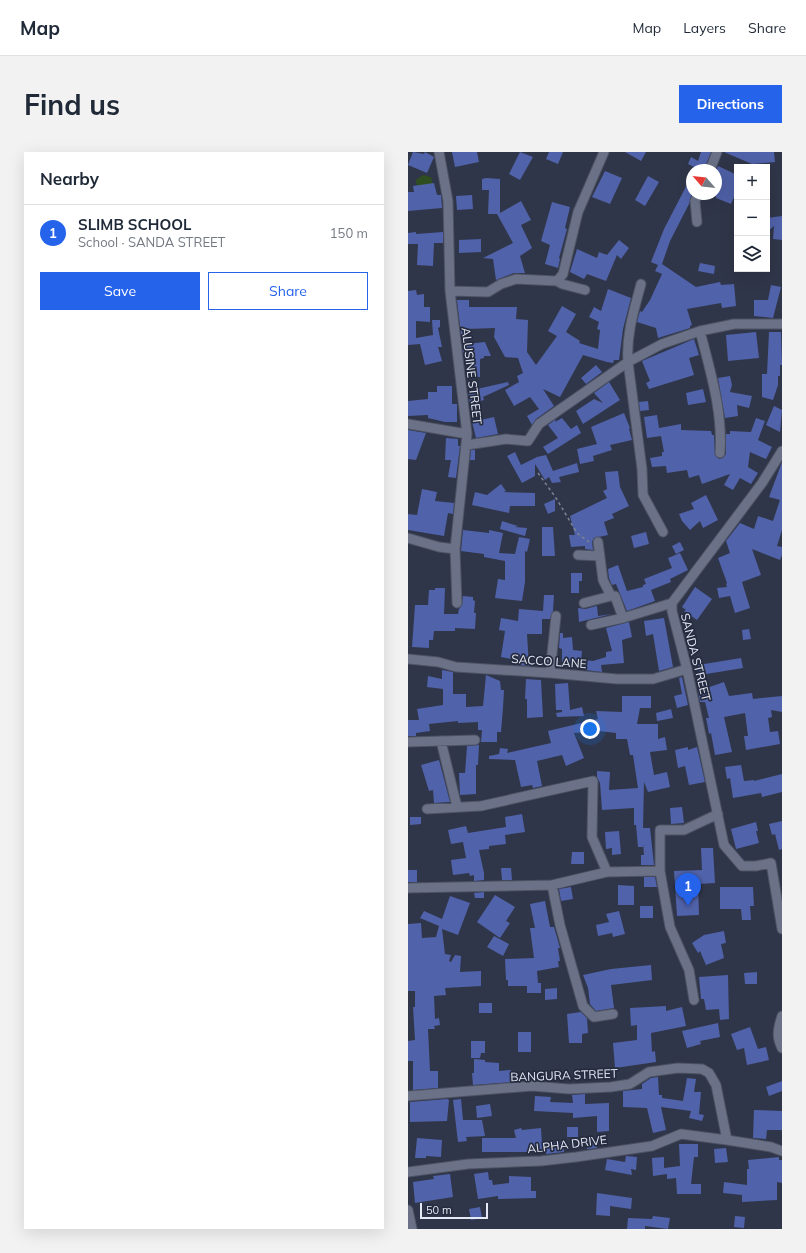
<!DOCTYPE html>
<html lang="en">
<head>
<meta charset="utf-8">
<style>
  :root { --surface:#fff; --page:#f2f2f3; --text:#1f2937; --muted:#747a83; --line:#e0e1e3; --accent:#2563eb }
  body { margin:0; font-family:Mulish,sans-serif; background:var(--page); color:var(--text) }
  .controls { position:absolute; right:12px; top:12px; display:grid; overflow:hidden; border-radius:0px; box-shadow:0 4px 16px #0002 }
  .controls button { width:36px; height:36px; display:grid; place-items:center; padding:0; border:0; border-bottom:1px solid var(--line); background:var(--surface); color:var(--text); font:20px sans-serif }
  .compass { position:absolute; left:278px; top:12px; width:36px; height:36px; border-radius:50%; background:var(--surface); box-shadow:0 4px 16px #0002; rotate:298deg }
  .scale { position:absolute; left:12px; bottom:10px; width:68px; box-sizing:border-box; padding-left:4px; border:2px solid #e5e9f6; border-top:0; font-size:11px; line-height:14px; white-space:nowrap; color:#e5e9f6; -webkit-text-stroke:3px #262c3f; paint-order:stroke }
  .you { position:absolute; left:182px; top:577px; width:14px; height:14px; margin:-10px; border:3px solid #fff; border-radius:50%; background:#1a73e8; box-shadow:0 0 0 6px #1a73e833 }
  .badge { display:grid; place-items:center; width:26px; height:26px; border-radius:50%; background:var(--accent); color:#fff; font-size:13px; font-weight:700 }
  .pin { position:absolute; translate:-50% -33px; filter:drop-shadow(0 1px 2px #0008) }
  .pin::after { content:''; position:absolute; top:21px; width:14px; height:12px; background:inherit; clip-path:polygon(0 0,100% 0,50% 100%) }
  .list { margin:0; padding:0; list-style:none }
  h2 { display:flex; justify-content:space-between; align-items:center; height:52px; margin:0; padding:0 16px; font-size:17px }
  h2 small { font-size:13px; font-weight:400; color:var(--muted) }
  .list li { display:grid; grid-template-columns:26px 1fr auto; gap:12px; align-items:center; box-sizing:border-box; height:56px; padding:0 16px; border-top:1px solid var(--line) }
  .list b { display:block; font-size:15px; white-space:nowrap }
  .list p { margin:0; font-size:13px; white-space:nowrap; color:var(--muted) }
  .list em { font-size:13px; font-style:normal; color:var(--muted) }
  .actions { display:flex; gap:8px; padding:12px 16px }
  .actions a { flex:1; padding:9px 0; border:1px solid var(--accent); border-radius:0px; text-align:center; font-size:14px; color:var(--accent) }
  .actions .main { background:var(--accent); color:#fff }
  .icon { flex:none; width:22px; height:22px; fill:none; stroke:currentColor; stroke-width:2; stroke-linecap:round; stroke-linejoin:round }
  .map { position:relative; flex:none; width:374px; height:1077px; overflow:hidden; border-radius:0px }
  header { display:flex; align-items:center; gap:24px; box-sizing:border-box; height:56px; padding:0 20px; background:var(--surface); border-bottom:1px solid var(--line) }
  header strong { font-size:19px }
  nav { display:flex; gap:22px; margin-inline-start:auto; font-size:14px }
  .intro { display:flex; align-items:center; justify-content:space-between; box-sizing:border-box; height:96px; padding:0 24px }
  h1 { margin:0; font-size:28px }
  .button { padding:10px 18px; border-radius:0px; background:var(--accent); color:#fff; font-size:14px; font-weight:700 }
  main { display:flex; gap:24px; padding:0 24px }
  aside { flex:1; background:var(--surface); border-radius:0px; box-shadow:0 4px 16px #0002 }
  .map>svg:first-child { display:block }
  .green { fill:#2e4e21 }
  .building { fill:#5062a9 }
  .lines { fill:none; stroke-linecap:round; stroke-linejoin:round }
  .minor-casing { stroke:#4d5263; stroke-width:11 }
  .path { stroke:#7d8393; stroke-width:1.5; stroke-dasharray:3 3; stroke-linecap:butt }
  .minor { stroke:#6b7288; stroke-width:9 }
  .labels { text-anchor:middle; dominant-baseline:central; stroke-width:3.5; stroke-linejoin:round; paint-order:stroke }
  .street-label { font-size:12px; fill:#e5e9f6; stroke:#262c3f }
</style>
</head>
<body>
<header>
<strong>Map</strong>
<nav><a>Map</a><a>Layers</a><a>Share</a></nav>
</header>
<div class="intro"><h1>Find us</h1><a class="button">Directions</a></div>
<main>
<aside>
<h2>Nearby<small></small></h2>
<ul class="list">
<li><span class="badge">1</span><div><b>SLIMB SCHOOL</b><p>School · SANDA STREET</p></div><em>150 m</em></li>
</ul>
<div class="actions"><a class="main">Save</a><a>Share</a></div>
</aside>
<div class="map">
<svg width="374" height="1077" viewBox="0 0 374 1077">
  <rect width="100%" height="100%" fill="#303649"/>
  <path class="green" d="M15,23L23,25L25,33L9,35L8,28Z"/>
  <path class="building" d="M5,0L16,2L17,0L26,5L19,21L0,13Z
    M44,0H69L71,10L47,15Z
    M112,0L125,5L112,28L101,22Z
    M141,0H155L150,12L138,7Z
    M217,0H238L233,9Z
    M293,0H303L296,18H284L286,15L280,12L283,5L290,9Z
    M316,0H366L367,10L344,12Z
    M310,14L329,23V38L323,52L308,46V19Z
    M197,19L214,26L202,52L184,45Z
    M284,23V41L281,52L262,89L254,112L288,135L312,130L313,133L326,132L328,154L314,156L313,151L279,157L284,173L282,174V176L250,186L248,176L229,170L232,159L234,160L242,148L254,122L247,119L250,113L243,110L256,77Z
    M240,24L251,30L237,54L227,48Z
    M78,26L92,27V61L113,49L123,68L113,73L124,96L112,104L117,121H106L88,128L85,107L75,106L105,91L89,62H80L81,38H74V27Z
    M26,31L29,43H33L34,56L0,59V40H6L5,34Z
    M64,43L65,57L49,58L48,44Z
    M144,50L162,55L157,76L159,77L151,106L152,107L150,116L137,112L142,93L133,89Z
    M374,64V88L365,87L366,74L359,80V66Z
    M8,80V82L35,80V91H26L25,114L9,113L10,92H0V81Z
    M73,87V100L51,101V88Z
    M211,88L221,96L213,107L209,103L198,129L179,122L176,127L162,120L169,97L189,106L191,100L199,103Z
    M292,111L307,114L306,122L290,119Z
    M363,133L373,135L365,166L346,164V148H360Z
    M200,137L223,146L215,177L211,208H206L205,211L199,210L175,203L152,245L135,237L146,254L128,267L124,273L119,264L131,257L122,245L106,254L97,238L111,230L109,224L115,221L110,206L97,205L86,185L87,176L58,177V192L77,190L83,204H76V206L72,207V225H61V208H56L49,148H61V155H109L108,167L120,168L119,200L128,213L149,184L140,179L154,154L168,162L158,180L172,189L171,191L190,197L192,178L189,177L191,170L181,165L186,155L193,159Z
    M8,138L9,143L16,142V155H22V170L8,169V186L25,183L24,168H32V175L30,176L34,195H30L34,209L17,213L12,192L0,193V139Z
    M348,180L351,206L320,209L318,183Z
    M361,180H373L374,213H372V224H370V233L365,248L354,245V222H359Z
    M286,187L291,203L281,206L286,223L241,237L238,231L242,229L234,209Z
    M188,213L194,220L178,232L173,226Z
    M322,224L324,233L322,240L344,244L341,256L329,253L330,264L317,266L310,226Z
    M100,230L101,233L75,245L76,248L62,252L60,239Z
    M201,230L212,248L175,272L168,259L186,247L195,251L186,241Z
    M29,234H44V252H49V270H37L20,266V263L0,264V249L20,247V240H29Z
    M295,237L298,250L280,253L278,241Z
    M240,249L241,258L232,259L231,250Z
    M366,254L374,258L372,280L358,273Z
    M216,261L222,276L221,277L224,288L202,293L204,298L185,304L186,309L172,312L169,297L189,292L183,275Z
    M249,263L251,276L273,272V278L303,279L304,283H306L307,303L311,307L315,306L318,302V282H322V279L343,280L348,266L357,269L350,288L364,295L358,307L342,300L340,315L350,321L343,332L332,326L325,338L316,333L322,322L294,332L291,323L281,326L279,318L259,321L258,314L244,315L242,306L254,304V300H256L253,284L239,286L236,265Z
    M86,265L90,282L68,286L64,270Z
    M154,266L163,277L169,273L173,281L140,302L135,295L150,286L140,273L148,267L147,270Z
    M0,278L18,281L8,308L0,307Z
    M38,286L50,287V294H52L48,326L40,325L43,308H37Z
    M63,298H67V308H62Z
    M107,300L113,313L129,305L138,303L145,319L169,311L171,320L151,325L153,330L144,331L141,325L137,328L127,312V324L114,331L99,304Z
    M374,310V378L369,394L374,395V403L372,408L344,397L353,423L334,430L342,456L327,461L322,444L311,446L309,436L319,435L318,432L319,431L310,406L322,401L318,389L332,371L346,377L350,364L365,369L372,348L361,345Z
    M210,319L212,335L221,354L204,362L206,366L196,370L200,383L186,386L184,390L185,398L177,397V394L163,395L161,383H167L162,364L199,346L195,339L199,337L197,320Z
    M93,332L98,339L95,340L127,341V354H102L101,361L64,353L67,340L79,343Z
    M14,337L29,340L27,349L46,351L45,362L40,361L36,384L0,378V362L9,363Z
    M298,343L310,368L295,376L292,369L282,378L274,369L271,362L286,357L283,351Z
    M147,347V359L140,362L136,352Z
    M94,369L110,374L107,375L119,376L117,384L92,377Z
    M134,375H145L147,404H134Z
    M55,378L81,381V378L95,381L91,401L107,402L111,385L122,387L119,400L117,399V430L114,449L87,446L90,427L97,428V409L76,405V402L53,399Z
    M238,380L241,392L226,396L223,384Z
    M272,390L276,398L268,402L264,394Z
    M272,401L280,418L262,427L263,430L243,438L247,449L219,459L208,432L204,433L201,426L200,417L210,413L219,439L235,435V433L238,432L236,427L264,416L260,406Z
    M163,421H174V429H171V441H163Z
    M287,435L304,447L289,468L276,459L278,458L274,455Z
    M27,436H37L36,462H50L51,457L54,453L55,444L65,445V448L67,449L66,461H68L67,477L47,476V479H26L25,488H21V496L4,495L7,453H20L21,438H27Z
    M136,443H146L145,459L142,467H134V482H119L121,514L109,513V508L93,505L97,479L91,478L93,466L110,469L111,457L135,459Z
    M189,454L190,464L204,462L171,470L170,456L177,457Z
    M256,466L265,515L251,519L245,482L238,484L236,469Z
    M221,470L224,485L214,488L216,511L193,513L194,520L177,518L176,508L185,509L198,505V500L204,499L198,476Z
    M341,477L343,487L335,488L334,478Z
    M152,481H155V486L164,485L165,498L174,499L173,510H154V497L151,496Z
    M333,506L335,516L292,523L290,513Z
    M34,518L45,520V542H58V555L75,554L78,523L92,529L93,538H96L95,556L93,580H89V590H73L74,578H70V570L50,571V569L21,572L22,579L8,581V584H0V568H11L9,557L35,553V537L19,535L20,524L34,527Z
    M274,525L280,553L269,556L266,544L274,542L271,526Z
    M118,527L133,528L135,565L119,566V547H117Z
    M316,530L321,544L344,541L345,547L374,544V560L363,558L364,565L360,566L362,580L370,579L372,592L338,598L336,584H340L337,561L316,565L324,600L307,603L303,581L301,582L298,566H301L297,550H292L290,539Z
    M160,531L162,558L174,555L176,564L149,565L148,561L154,560V558H148L147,532Z
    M214,544H243V556H232L229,572H250V587L257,585L259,598L242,600L246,623L259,620L262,635L240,640L236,630L235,676H242L246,713H233V703H236L235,691V695H230L228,673H226V656L194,658L192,631L189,625V619L202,620L201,638L230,636L225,603H222L219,587H208V581L182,578V580L166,581L176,606L158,614L154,603L129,609L134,634L125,636L124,633L113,635L107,608L81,607V604L91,602L92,596L100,597L99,601L143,591L140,579L190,567L188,559L214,560Z
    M263,557L265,566L249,569L248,561Z
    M71,593L70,613H68V642L52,643L51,621H57L59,594Z
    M280,595V598L289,595L297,630L281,633L277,614L270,616L267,598Z
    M31,608L42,650L26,651L25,638L21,639L13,613Z
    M333,613L336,629L346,628V629L374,622V640L354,645L353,641L325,646L322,626L319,627L317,615Z
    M274,655L276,671L263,672L262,656Z
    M114,662L117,680L97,683L98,692L81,694V697L71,698L76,721V728L66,729V723L62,724L61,721L45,723L43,708L58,706L55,690L43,692L40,678L58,674L60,681L98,675L97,665Z
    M2,665H13V672L2,673Z
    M374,669V697L371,698L367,682L364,683L361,672Z
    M348,670L350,679H348L351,691L328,697L323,677Z
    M211,679L213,702L204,703V696L198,697L197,680Z
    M293,696H305L307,731L290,732L291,763L269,764L266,719L294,718Z
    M164,700H176V712H163Z
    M93,716H103L104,728H94Z
    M0,718H9V730H0Z
    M236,725H247L249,735H236Z
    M210,733L226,734V753H210Z
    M163,735L165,747L153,749L151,737Z
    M312,735H345L346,754H342L343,768H334L333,757H312Z
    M76,740V746H67L66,741Z
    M87,743L107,755L98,769L102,771L92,786L69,770Z
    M42,744L62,751L50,783L34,777L37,802L43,803L41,809L43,810L47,803L53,804L52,820L73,819V834L37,836L38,843L26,844L27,867L31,866L32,873L26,874L27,877H20L22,919H30V936L5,938V909H0V889L7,888L5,855H7V839H0V772L13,771L14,786L28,785L31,774L12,766L16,759L34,767Z
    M137,749L142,775H146L152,796H150L152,809H150L151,815L129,819L130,831H133V841H119V834H100V828H98L97,807L126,806L122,776H127L122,752Z
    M232,754H245V766H232Z
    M211,759L217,782L205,785L204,781L190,784L188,773L201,770L198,762Z
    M316,779L318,791L313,792L316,806L298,813L292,799L290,801L284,791L296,783Z
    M86,784L101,792L95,804L79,795Z
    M243,813L244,828L203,833L206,856L188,859L182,852L180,836L175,823L203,817Z
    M349,820V832H337L336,821Z
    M320,823L321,867L312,868L311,857L298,858L296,847H293L291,825Z
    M149,836V847L137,848V837Z
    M71,851H84V861H71Z
    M258,854V859L274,855L278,874L243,881L244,900L247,899L248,910L207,916L205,891L229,888V873L223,874L222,856Z
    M173,860L179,866L180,881L174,882V891H161L159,862Z
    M310,871L312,885L292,889L293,892L279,896L274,879Z
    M342,875L350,897L358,895L361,908L339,913L336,896L329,898L323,882Z
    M110,880H123V900H110Z
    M63,889H77V901H73L72,906H63Z
    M66,907L77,908V910L91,911V919L103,918L104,930L65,933L64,921H66Z
    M250,925L251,943H254V946L275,949L279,926L288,927L286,940H293L291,962L296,963L294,969L281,966L283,959L253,955L258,978L245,981L239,956L215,955V939L234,937V932L243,926Z
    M374,929V939L361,944L358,935Z
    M177,942V952L201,951V979L189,980V964L165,966V961L126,959L127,944L143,945L142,950L165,951L164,943Z
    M39,947L41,948L39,969L2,970V950Z
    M53,947L55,968H74L77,984L58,985L59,989L50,990L45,948Z
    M82,952L84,964L69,966L68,954Z
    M346,958L374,959V978H359L358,987L345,986Z
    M159,975H170V985H159Z
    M113,976L114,978L133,976L134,992L155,990L156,1000L138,1002V999L121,1000H74V986H108L106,978Z
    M9,986L34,988L33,1005L18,1004V1006H7Z
    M179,987H189V996L179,997Z
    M271,992H290V1005H286L283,1032H293V1042H269L268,1026L259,1027V1022L245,1024L244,1006L256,1005V1016L272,1014Z
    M318,996L320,1010L307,1011L306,997Z
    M218,1004L229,1005L228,1018L223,1017L224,1023L197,1018L199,1007L217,1010Z
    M371,1005V1008H374V1031L369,1030V1048L334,1050V1043L315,1041L316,1030L339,1033V1017H341L340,1008Z
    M80,1020L81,1028H84L85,1033L101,1031V1024L123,1025V1039H128V1046L90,1047V1044L70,1047L66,1022Z
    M42,1022L45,1045L7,1051L5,1030L26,1027L25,1024Z
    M189,1041L224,1046L223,1057L202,1054V1064L188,1063Z
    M72,1055L74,1066L63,1068L61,1057Z
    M245,1064L262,1066L260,1077L237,1074V1077H219L220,1066L244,1067Z
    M327,1064L337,1065L336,1076L326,1075Z"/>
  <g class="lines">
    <defs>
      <path id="minor" d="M31,0L40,49L42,139L59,282L47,397L49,451
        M302,18L309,0
        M289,70L287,49L290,42
        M149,129L154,132L177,138
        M233,132C226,158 218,183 220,210L234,317L235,343L255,380
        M42,139L80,140L93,132L108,127L149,129L155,122L170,60L196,0
        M292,179C302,218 315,260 312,301
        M0,272L59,282
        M59,293L98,287L120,289L131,272L220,210L254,192L292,179L326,172H374
        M374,299L354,331L264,451V459L279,517L316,693L334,714H348L363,711L374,777
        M0,386L31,395L47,397
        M190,390L195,428L203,444H207L215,466L264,451
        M170,403L192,404
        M176,451L203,444
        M183,473L215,466
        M0,507L30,510L48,515L142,521L209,527H245L279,517
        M142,521L148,464
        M33,589L49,655
        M0,590L67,588
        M19,657L73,654L185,629L184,685L199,720
        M144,733L152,773L175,854L186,865L205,862
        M0,736L144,733L199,720L252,719
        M286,848L281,818L262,775L252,719V678H276L310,662
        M374,864C370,876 368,885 374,896
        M0,944L124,934L161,937L203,935L222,932L241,920L270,916L294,917L301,921L308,933L319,988L363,995L374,999
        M0,1020L60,1012L133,1009L168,1005L244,994L273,982L319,988
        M0,1058L4,1077"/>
    </defs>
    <use href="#minor" class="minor-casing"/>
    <path class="path" d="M130,321L148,346L169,381L181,390"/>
    <use href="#minor" class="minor"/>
  </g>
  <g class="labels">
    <g class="street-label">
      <text transform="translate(64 224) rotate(83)">ALUSINE STREET</text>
      <text transform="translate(288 505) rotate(76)">SANDA STREET</text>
      <text transform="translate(141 509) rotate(4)">SACCO LANE</text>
      <text transform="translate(156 923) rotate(-2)">BANGURA STREET</text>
      <text transform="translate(159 992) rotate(-7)">ALPHA DRIVE</text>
    </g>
  </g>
</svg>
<div class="controls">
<button>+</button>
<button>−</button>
<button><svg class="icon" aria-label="layers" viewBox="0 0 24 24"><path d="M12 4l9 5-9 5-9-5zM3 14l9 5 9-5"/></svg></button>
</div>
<svg class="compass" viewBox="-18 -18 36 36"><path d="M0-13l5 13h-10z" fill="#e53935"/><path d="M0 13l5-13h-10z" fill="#747a83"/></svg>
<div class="scale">50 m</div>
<div class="you"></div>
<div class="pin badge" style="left:280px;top:754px">1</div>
</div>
</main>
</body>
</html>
